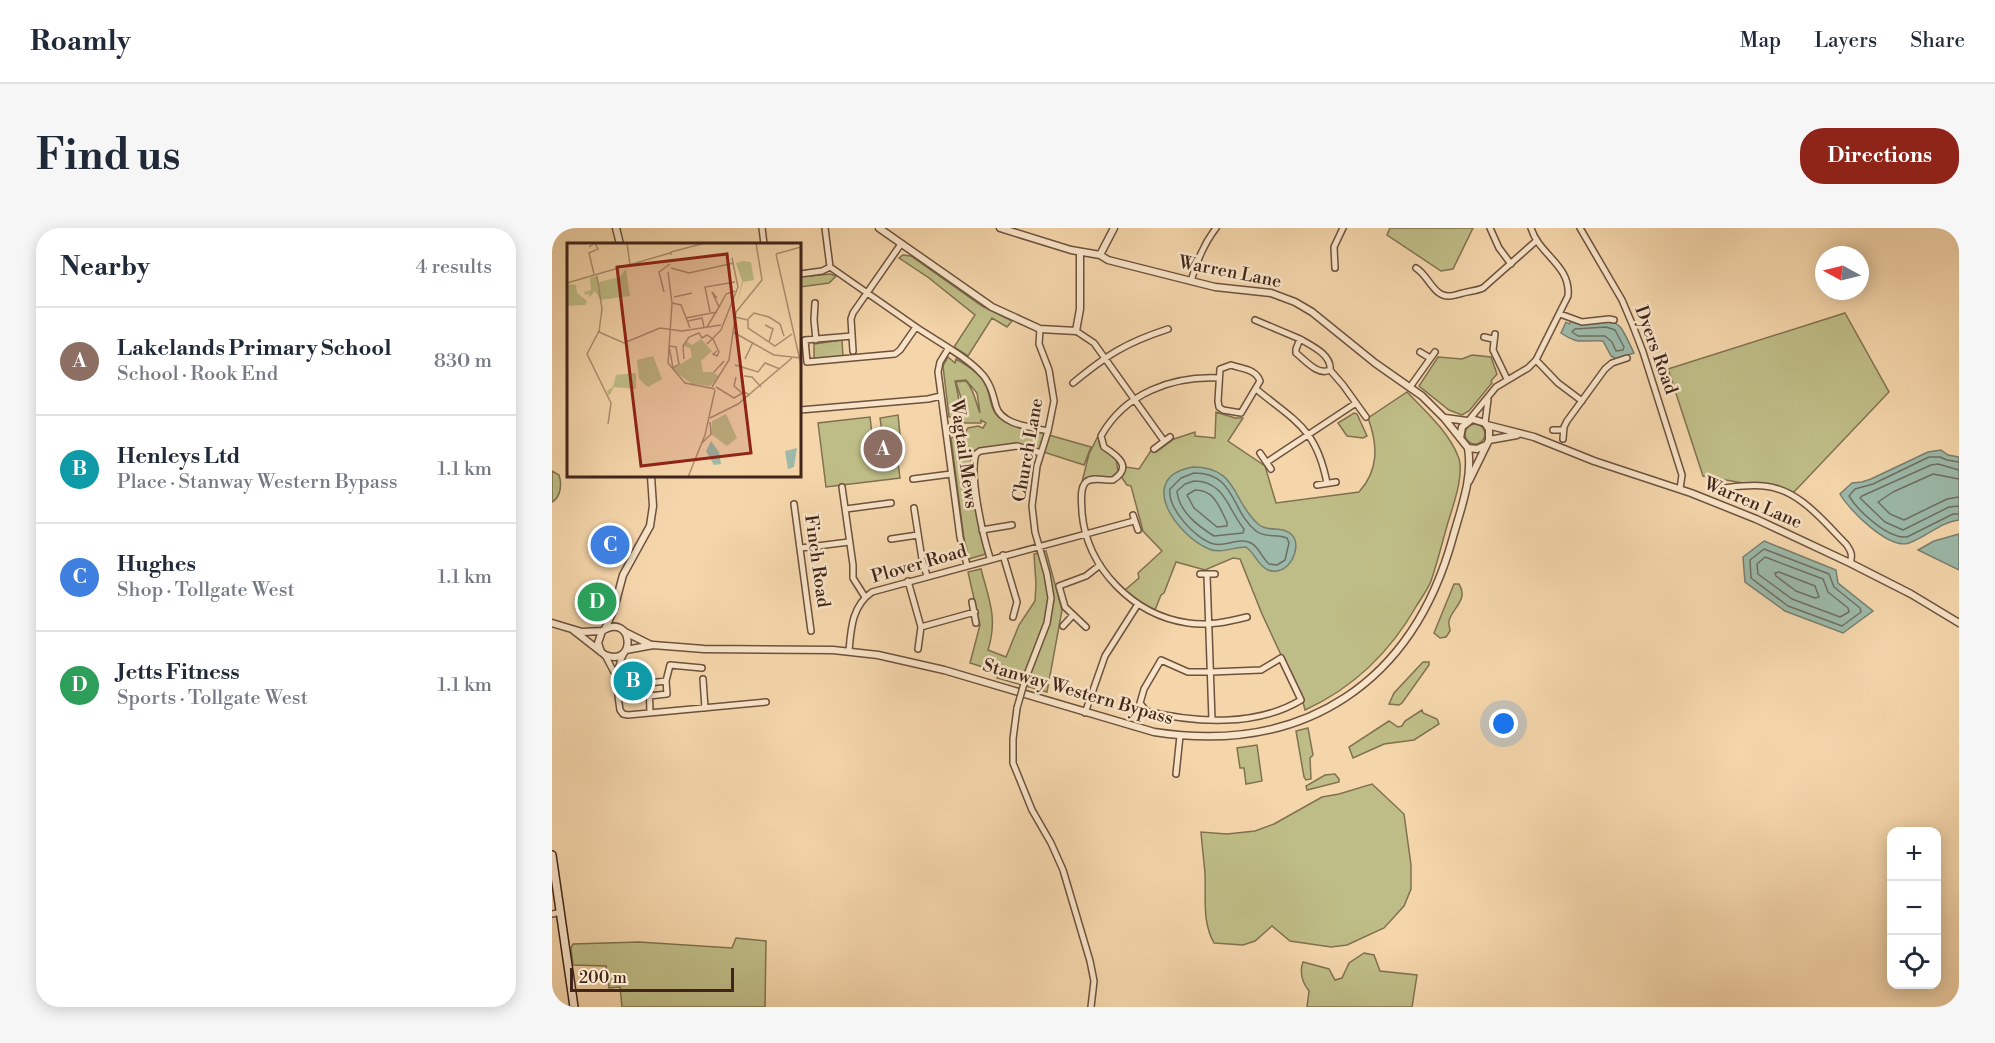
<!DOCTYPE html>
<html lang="en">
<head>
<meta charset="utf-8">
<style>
  :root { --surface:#fff; --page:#f6f6f7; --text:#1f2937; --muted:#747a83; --line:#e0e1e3; --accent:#8f2418 }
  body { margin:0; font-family:"Libre Bodoni",serif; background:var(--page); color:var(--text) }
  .controls { position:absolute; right:18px; bottom:18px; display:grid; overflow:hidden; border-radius:12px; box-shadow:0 3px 15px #0003 }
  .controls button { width:54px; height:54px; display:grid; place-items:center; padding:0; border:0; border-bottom:2px solid var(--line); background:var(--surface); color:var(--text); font:30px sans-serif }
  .compass { position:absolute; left:1263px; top:18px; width:54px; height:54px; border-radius:50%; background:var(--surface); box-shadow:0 3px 15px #0003; rotate:277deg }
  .scale { position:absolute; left:18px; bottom:15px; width:164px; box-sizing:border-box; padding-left:6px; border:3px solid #41251a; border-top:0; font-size:16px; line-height:21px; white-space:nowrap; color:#41251a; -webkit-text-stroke:4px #f8e4c8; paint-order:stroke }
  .you { position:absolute; left:952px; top:496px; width:21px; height:21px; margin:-15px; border:4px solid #fff; border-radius:50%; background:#1a73e8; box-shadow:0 0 0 9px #1a73e833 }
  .badge { display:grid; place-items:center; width:39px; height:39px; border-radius:50%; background:var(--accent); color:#fff; font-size:20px; font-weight:700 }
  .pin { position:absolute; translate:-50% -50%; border:3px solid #fff; box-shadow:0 2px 6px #0006 }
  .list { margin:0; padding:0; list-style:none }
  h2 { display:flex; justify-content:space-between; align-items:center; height:78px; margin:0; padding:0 24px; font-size:26px }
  h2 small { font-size:20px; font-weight:400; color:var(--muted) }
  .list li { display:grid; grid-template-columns:39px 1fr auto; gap:18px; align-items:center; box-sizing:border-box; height:108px; padding:0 24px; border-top:2px solid var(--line) }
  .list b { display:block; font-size:22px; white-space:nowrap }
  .list p { margin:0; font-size:20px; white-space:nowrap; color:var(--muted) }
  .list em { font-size:20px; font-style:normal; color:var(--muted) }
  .icon { flex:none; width:33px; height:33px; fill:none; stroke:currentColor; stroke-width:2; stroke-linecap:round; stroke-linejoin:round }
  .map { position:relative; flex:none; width:1407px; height:779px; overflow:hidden; border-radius:24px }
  header { display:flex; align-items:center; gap:36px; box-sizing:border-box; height:84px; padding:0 30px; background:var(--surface); border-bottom:2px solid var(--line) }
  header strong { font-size:28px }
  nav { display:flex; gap:33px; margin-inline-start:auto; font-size:21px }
  .intro { display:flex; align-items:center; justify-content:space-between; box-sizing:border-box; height:144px; padding:0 36px }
  h1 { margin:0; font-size:42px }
  .button { padding:15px 27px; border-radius:24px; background:var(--accent); color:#fff; font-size:21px; font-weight:700 }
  main { display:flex; gap:36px; padding:0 36px }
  aside { flex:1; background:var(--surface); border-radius:24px; box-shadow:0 3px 15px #0003 }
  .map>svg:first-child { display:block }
  .green { fill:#bfbd87; stroke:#807150; stroke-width:1.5 }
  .water { fill:#9cb9a9; stroke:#787e70; stroke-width:1.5 }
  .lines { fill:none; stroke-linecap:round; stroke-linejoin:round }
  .shore { stroke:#6e6f62; stroke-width:1.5 }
  .minor-casing { stroke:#6e513e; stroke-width:8 }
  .tertiary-casing { stroke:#6e513e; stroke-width:9 }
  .secondary-casing { stroke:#41251a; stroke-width:10 }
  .minor { stroke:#f8e4c8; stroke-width:5 }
  .tertiary { stroke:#f8e4c8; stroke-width:6 }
  .secondary { stroke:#f8e4c8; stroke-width:7 }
  .minor-bridge-casing { stroke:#6e513e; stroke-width:8; stroke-linecap:butt }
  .minor-bridge { stroke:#f8e4c8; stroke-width:5 }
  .labels { text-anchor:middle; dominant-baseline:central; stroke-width:5; stroke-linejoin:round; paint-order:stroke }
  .street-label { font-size:18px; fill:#41251a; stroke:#f8e4c8 }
  .inset-road { fill:none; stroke:#ad8f71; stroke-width:1.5 }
  .view { fill:#8f2418; fill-opacity:0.15; stroke:#8f2418; stroke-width:3 }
  .inset-edge { fill:none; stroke:#41251a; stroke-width:3 }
</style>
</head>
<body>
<header>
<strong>Roamly</strong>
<nav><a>Map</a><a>Layers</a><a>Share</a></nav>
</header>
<div class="intro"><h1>Find us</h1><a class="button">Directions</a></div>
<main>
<aside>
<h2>Nearby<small>4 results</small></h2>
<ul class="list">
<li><span class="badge" style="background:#8d6e63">A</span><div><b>Lakelands Primary School</b><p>School · Rook End</p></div><em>830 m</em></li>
<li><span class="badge" style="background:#0f9aa8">B</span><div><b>Henleys Ltd</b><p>Place · Stanway Western Bypass</p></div><em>1.1 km</em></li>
<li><span class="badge" style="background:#3f7fe0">C</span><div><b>Hughes</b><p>Shop · Tollgate West</p></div><em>1.1 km</em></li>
<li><span class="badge" style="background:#2e9e5b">D</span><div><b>Jetts Fitness</b><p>Sports · Tollgate West</p></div><em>1.1 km</em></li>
</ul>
</aside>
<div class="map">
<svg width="1407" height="779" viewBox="0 0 1407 779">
  <rect width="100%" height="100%" fill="#f5d6ab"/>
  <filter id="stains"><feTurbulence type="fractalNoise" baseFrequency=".00333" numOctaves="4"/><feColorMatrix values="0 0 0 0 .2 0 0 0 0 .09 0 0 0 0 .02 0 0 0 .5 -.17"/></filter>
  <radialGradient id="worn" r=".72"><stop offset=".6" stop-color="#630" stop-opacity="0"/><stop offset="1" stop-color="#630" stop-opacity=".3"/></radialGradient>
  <path class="green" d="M838,0H921L901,41L889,43L835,7Z
    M351,27L359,28L430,78L460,93L455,99L440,90L416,128L402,119L423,87L377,50L347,30Z
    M258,46L259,48L278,46L284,48L277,55L248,59V49Z
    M1293,85L1337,164L1242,264L1151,248L1116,141Z
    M290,112L291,128L265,131L262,129V116Z
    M920,127L939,129L945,146L939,153L940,155L917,183L910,187L897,182L867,158L886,129L910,131Z
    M396,129L403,135L404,131C415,138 427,144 433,156C438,164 437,174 442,183C449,197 474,200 488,201L490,205L539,219L532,237L470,217L424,223L419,231L428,304L434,326L417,331L412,311L399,210L411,207L416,200L426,198L431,200L434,195L429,192V195H413L407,191L410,173L404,154L414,153C424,165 423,174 428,185L425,165L414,152L403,153C406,166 409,176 405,189H397L391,138Z
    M855,164C873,183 896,203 906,228C913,244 902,275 897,291C891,311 886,333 879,353C876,361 870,369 865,377C839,423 801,460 753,482L751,474L710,386L688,331L681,330L653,342L624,334L612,365L609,367L603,382L588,374L573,362L587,350L586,345L610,323L591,303L579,258L575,257L570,250L574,239L587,241L600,221L604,224L622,211L643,204V208L663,210L664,184L683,190H691L676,213L713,238L724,275L807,264C827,242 826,217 816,190Z
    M802,185L805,186L815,208L811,210L795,208L786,195Z
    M346,187L349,216L332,218L328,190Z
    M318,189L322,223L344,220L348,250L274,259L266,195Z
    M913 206a10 10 0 1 1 20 0a10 10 0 1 1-20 0Z
    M546,208L548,218L564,231L566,243L560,249H538L530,254L537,226Z
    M0,243L7,247C10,256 9,269 0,274Z
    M494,323L510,382L495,464L445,450L447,444L418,435L428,397L416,344L429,341C437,372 446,390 436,422L454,429L467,397L483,373L484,356L482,326Z
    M902,356H907C917,372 900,380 897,393C896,394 898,401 898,403L894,409L888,410L882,405Z
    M871,434H877V437L850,475L847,477L837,476L842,465Z
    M870,482L871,485L885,491L887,496L862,512L832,516L801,530L797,519L837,493L846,499L850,498L853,493Z
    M756,500L761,527L758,530L759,551L754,552L752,549L744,503Z
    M705,517L710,553L694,556L692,540H688L685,520Z
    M783,546L787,551V554L755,562L754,558L773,547Z
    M820,556L852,586L859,637V661L852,678L832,700L795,717L779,719L738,713L720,698L703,713L691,717L662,715C650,694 654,670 653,646C652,632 650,618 649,604L675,606L703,603L722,596L770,569L787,566Z
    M184,710L214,713L213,779H70L68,759L57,760L54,738L21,737L19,720L21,716L87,714L180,720Z
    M812,725L822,727L828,743L865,747L860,779H755L757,763C750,754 747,745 751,734L777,741L783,752L790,750L797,735Z"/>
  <path class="water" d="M1019,93C1033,96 1060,87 1069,100C1074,107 1078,117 1082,125L1064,131L1059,128L1051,113C1031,111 1028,118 1009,105L1014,94L1017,96Z
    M1389,222L1396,227L1407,229V292C1389,294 1374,309 1357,315C1337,322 1297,282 1288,266L1300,255L1310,254L1319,251L1376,224Z
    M641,239C686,239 680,273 706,296C716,305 731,297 740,307C751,318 737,350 716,342C706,338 703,325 694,319C682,319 668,326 657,321C624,307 583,249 641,239Z
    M1407,306V342L1366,322L1382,313Z
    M1212,313L1284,342L1286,355L1321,383L1291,405L1233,383L1193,354L1191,329Z"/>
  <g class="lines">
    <path class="shore" d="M1054,99L1063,102L1072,119L1071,122L1064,123L1060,114L1053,108H1026L1020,104L1023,101Z
      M1407,234L1395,232L1388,229H1377L1321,256L1303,261L1297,268C1306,283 1336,311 1355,309L1401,286H1407
      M1407,242L1386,236L1379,237L1310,268L1308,270L1333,294L1351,302L1397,279L1407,278
      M642,245C684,245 678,282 704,303C713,310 725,306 735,310L737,315L733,332L725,337L717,336C710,330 707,319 699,315C687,309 674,319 662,316C644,312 615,280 618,261L629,250Z
      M1407,251L1381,246L1341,264L1326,274L1338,286L1352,292L1395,271L1407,269
      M642,253C673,253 676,282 692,301L691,305L662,308C646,298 627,284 625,263L633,256Z
      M643,262C663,262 667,279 675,294V298L665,299L642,280L635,267Z
      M1212,321L1277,346L1282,359L1308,380L1309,384L1290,398L1236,378L1199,350L1198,332Z
      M1213,329L1271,351L1276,364L1296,380L1297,384L1288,389L1240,371L1206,346L1205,336Z
      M1227,344L1263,358L1267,369L1263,370L1244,363L1224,348L1223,345Z"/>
    <defs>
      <path id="minor" d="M210,0L212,16
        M273,0L278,39L364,99L348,122L343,126L255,134L253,112L300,108
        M938,0L947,20L959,36
        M1028,0L1070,72L1081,98L1091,124L1130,247L1128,261
        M783,40L782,19L791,0
        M864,40C876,47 882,69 897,68C902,68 906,66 911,65C918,63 924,63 931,60L984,13
        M248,46L270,43L278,39
        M639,53C645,34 651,17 664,0
        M263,75L262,92L264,112
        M1008,86L1030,94L1057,91L1062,92
        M703,92L748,111
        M364,99C383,112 415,129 429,145C438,154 441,166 444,178C449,197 480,199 496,203
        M524,103L542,115L612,213
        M943,106L941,122L955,151
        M932,109L941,111
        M396,121L388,134L386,144L408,309L415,337
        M301,123L299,91L301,85L349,16
        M868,124L878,130
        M984,132L1006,155L1030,173
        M679,137C690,141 704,141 708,153L689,185L671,182L667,179L666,173L668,141Z
        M778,142C766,148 754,133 744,125V121L748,111C760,118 780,127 778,142L791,157L814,189
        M667,150C620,148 573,165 549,208L552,219C566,228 581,239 561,252C552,253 541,248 534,254C527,260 530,277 530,285C535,340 581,387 636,395C656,398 675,394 695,389
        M521,155C555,127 573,115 616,101
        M858,159L883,124
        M704,161C744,194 764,200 775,255
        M248,182L376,171L389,168
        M917,192L944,159L976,140L984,132L1016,68C1019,37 987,27 979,0
        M933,195L936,172
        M1001,202H1011
        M1011,211L1012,199L1015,193L1053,141L1060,135L1075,130
        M602,221L618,209
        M708,225L719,241
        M715,234L804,175
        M361,251L399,246
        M765,257L784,254
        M290,259L301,337V350L313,369
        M1160,261C1176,260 1195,256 1212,258C1247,261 1271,293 1294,316C1299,323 1301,327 1298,335
        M242,276L259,403
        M362,280L370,331L375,348
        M294,281L339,275
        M581,287L586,302
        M430,302L460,297
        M339,311L366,307
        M249,320L297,314
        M451,327L465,374L461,389
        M438,330C431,308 417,247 424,226L428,223L465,218L489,225
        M648,346H663
        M655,347L660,492
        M356,353L369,399L366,421
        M420,374L424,395
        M511,398L521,387
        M369,399L423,384
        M534,399L513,379L507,358L534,348L548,337
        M297,423C299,400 300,378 320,364L582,293
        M72,425C62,444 65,462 68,482L71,486L76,487L214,474
        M53,427L64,448
        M729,430L749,472C704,499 643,495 594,483L588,475L592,461L609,432L636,444H659L709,442Z
        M151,451L153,480
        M473,452L495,395L499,370L495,346L483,304L480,278L485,238L496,203L502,173L497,142L487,116L488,101
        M97,468L115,466L114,453
        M465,480L461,511V535L480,582L499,615L511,642L538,733L542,753L539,779
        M98,485L97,455L114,453L118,437L150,440
        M533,485L553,428L586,376
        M624,546L628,508
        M0,686L9,684"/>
      <path id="tertiary" d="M64,0L68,16
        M327,0L440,79L488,101L524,103L528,81V25
        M448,0L519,22L548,27L556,32L639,53L663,59L719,65L743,74L760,84L823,135L870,168L892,190L916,220L925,221L934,217
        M548,27L562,0
        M893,190L915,193
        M935,197L982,209L1042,233L1139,265L1204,291L1298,335L1359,366L1407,395
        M908,210L910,199L920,191L933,195L937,201V212L917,253
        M937,212L965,207
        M0,395L30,404L50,403
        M53,401L62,381L71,347L98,298L101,278L99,248
        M21,402L53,427C86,440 81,383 50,403L46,415L49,424
        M73,404L99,417
        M74,422L101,417L152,421L281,422L326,427L392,442L602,504C752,527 861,455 901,309C909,280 921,250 916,220"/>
      <path id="secondary" d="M0,627L22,779"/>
    </defs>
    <use href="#minor" class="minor-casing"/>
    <use href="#tertiary" class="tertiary-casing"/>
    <use href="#secondary" class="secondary-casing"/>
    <use href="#minor" class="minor"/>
    <use href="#tertiary" class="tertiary"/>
    <use href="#secondary" class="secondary"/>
    <defs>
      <path id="minor-bridge" d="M465,480L473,452"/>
    </defs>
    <use href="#minor-bridge" class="minor-bridge-casing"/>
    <use href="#minor-bridge" class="minor-bridge"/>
  </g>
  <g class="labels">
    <g class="street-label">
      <text transform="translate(678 44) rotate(11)">Warren Lane</text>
      <text transform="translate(1104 122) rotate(70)">Dyers Road</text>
      <text transform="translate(476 222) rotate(-80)">Church Lane</text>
      <text transform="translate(412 226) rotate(82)">Wagtail Mews</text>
      <text transform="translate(1201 275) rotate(23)">Warren Lane</text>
      <text transform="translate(265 333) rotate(82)">Finch Road</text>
      <text transform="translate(367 336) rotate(-16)">Plover Road</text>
      <text transform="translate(526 464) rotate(16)">Stanway Western Bypass</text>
    </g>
  </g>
  <g transform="translate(15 15)">
    <rect width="234" height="234" fill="#f5d6ab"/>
    <path d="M176,18L184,19L187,37L176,39L169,65L175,38L169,20ZM59,26L63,53L33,57L28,48L22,55V51L18,52L17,49L24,47L23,35L30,33L32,43V39L53,34ZM0,41L9,42L10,50L20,58L18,62L0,63ZM134,96L145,108L134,118L136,129H147L152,134L143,143L125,141L105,126L125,114L123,105L116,103L119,98L125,102ZM86,113L95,136L81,144L72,136L70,117ZM69,130V146L47,144L42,153L40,148L46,144L49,132ZM159,171L170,195L160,203L144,191L145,178Z" fill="#bfbd87"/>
    <path d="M144,198L152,209L154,221L147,222L139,208ZM230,205L227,224L221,226L218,208Z" fill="#9cb9a9"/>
    <path class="inset-road" d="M60,0L63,22M22,4L28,0L31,6L22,10L27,31M209,11L234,122M209,11L234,4M104,12V9L138,0M104,25L122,30L167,20M101,29L105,60L101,120L118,140L148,146M30,33L35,66L32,89L57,100L93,85L115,88L154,82M0,40L103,10M97,49L92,29L103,21M107,54L125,50M150,55L145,49L152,64L159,51L168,48M105,60L114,62L123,85M143,69L138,44L168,39M168,74L181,77V85L208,103L225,91M119,75L150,69M181,76L187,70L202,74L213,81L217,93M121,78L135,75L137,84M198,82L206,86L202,99M140,84L152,64M154,87L171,44L165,15M32,88L20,111L44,160L41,181M166,89L207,112L234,115M146,96L152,109L150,113L146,111L150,108M140,101L154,87M102,103L109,104L112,121L106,125ZM117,116L116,103L122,94L132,90L135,95L140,92L146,96M178,116L186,99M168,122L191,129L198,120L213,126M147,129L157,118L153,123M177,133L185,134L194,144M169,134L167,143L175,150M145,144L162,117L169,69L195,37L189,0M149,144L167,155L177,149L183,152M143,175L171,161L225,115M135,200L144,191L143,179M121,234L138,192L148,147"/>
    <path class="view" d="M160,11L184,210L74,223L50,24Z"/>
    <rect width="234" height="234" class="inset-edge"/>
  </g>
  <rect width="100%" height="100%" filter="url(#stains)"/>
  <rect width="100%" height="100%" fill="url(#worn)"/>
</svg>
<div class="controls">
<button>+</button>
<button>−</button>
<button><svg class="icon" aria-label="locate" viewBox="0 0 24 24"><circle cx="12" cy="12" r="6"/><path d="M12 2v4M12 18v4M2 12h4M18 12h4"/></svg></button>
</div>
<svg class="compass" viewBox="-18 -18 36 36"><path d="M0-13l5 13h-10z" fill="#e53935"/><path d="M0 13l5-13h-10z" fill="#747a83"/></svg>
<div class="scale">200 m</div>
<div class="you"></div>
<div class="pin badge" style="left:331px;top:221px;background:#8d6e63">A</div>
<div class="pin badge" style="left:81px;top:453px;background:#0f9aa8">B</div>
<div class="pin badge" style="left:58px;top:317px;background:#3f7fe0">C</div>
<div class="pin badge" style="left:45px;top:374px;background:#2e9e5b">D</div>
</div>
</main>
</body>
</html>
